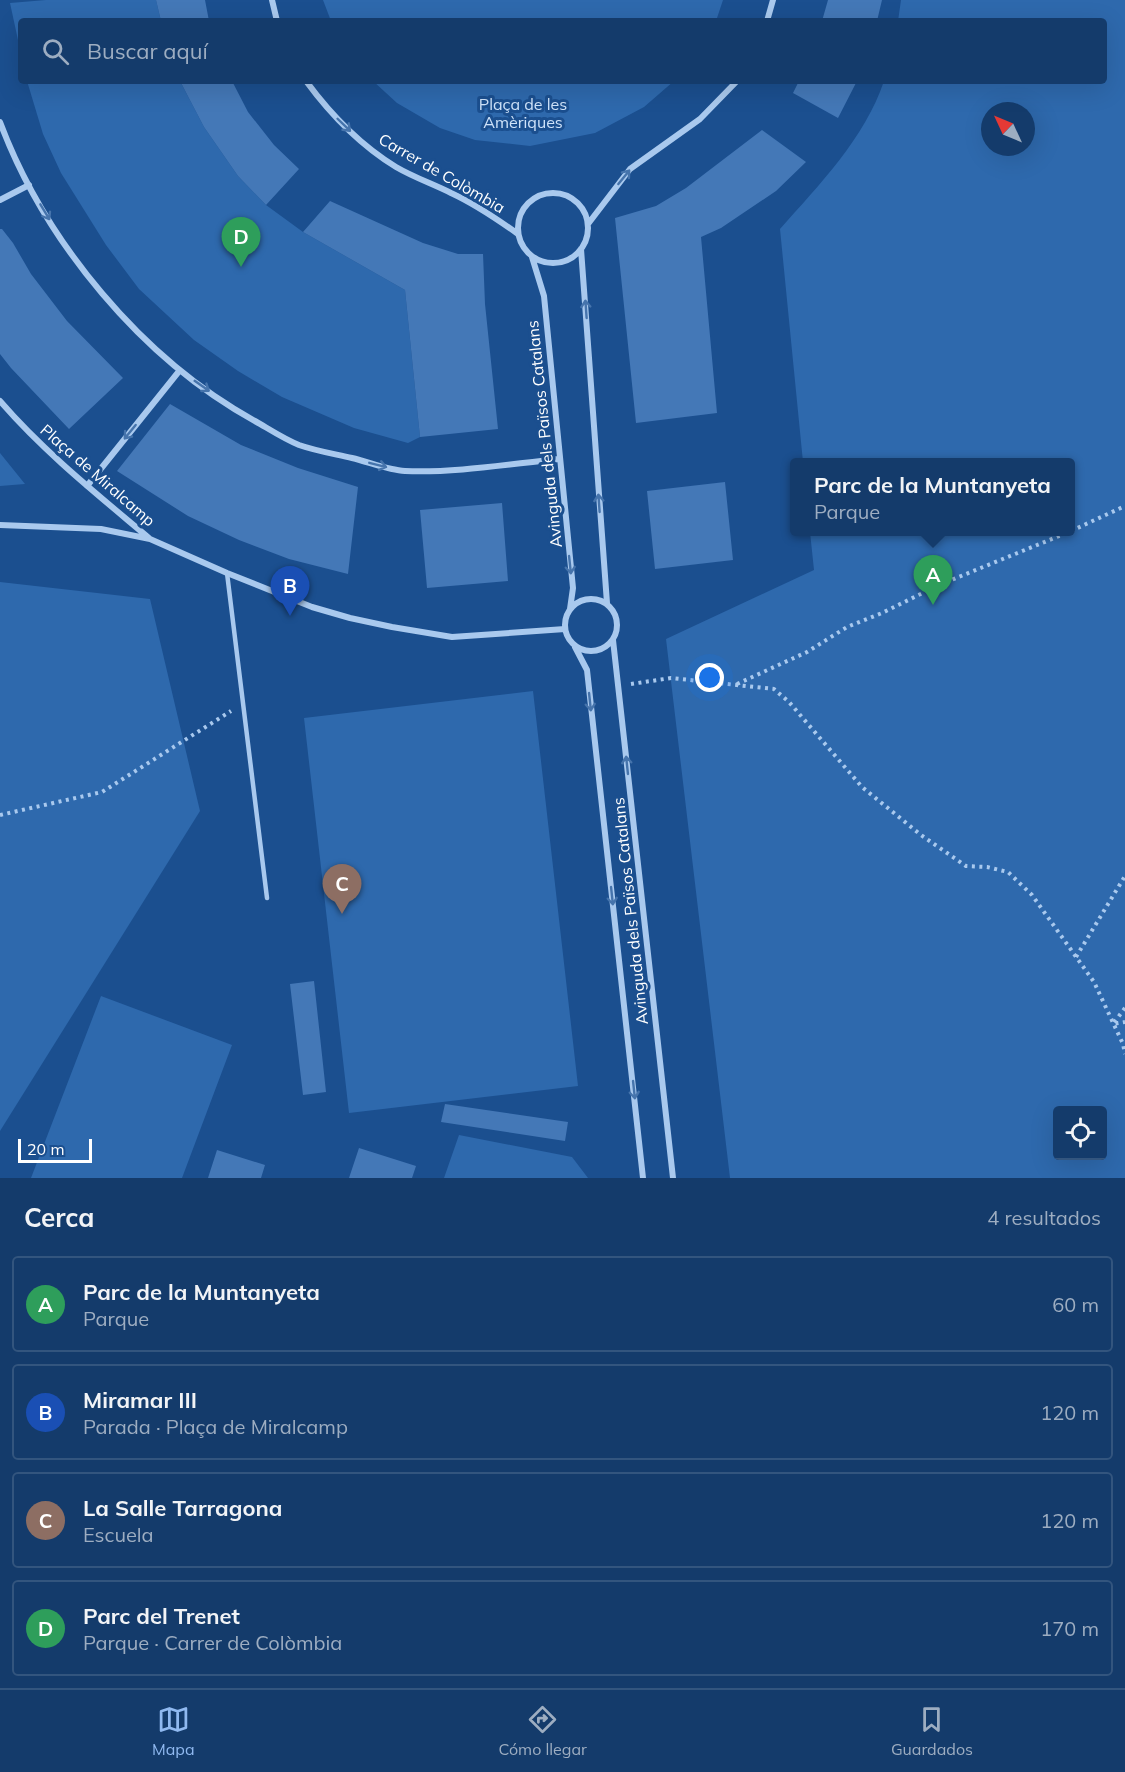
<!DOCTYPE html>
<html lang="es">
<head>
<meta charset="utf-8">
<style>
  :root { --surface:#143b6b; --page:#214673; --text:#f1f3f6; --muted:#9dadc1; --line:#33557e; --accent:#90b9f0 }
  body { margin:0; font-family:Mulish,sans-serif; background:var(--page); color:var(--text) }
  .controls { position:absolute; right:18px; bottom:18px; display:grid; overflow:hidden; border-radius:6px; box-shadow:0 6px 24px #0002 }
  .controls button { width:54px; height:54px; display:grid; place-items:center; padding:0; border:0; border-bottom:2px solid var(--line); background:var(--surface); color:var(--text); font:30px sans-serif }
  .compass { position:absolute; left:981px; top:102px; width:54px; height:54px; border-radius:50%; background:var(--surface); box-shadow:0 6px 24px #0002; rotate:314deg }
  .scale { position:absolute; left:18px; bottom:15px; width:74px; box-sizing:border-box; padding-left:6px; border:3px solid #fff; border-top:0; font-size:16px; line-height:21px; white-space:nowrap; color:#fff; -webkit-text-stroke:4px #1b4f8f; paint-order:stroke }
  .you { position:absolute; left:710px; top:678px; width:21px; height:21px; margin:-15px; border:4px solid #fff; border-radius:50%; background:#1a73e8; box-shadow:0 0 0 9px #1a73e833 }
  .badge { display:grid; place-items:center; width:39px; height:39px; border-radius:50%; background:var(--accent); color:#fff; font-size:20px; font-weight:700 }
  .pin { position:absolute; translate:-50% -50px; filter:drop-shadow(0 2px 3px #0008) }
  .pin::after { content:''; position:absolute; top:32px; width:21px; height:18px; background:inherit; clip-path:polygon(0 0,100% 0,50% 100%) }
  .popup { position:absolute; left:790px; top:458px; width:285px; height:78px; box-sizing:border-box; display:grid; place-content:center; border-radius:6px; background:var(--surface); filter:drop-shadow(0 2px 4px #0005); font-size:20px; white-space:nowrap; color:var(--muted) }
  .popup b { font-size:22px; color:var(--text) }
  .popup::after { content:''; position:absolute; left:50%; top:100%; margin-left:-12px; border:12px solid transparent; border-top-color:var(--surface) }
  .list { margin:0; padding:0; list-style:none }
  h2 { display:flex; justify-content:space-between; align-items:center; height:78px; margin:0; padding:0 24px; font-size:26px }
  h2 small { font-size:20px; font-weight:400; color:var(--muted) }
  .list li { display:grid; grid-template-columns:39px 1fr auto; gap:18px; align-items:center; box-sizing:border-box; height:96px; margin:0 12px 12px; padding:0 12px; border:2px solid var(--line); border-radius:6px }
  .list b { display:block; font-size:22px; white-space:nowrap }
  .list p { margin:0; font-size:20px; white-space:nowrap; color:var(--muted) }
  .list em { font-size:20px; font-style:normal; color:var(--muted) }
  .icon { flex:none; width:33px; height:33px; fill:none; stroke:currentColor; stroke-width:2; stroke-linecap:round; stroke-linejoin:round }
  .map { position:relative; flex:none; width:1125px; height:1178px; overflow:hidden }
  .search { position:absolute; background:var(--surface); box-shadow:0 6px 24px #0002; left:18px; right:18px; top:18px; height:66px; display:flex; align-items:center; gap:15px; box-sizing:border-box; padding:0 21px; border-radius:6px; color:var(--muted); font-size:22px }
  .sheet { height:510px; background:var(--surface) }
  nav { display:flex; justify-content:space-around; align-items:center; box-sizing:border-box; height:84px; border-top:2px solid var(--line); background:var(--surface); font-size:16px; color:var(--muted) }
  nav a { display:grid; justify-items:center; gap:3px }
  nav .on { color:var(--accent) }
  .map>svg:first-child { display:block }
  .green { fill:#2e69ad; fill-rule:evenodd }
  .building { fill:#4478b7 }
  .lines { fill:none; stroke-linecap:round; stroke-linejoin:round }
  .path { stroke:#a9c9ee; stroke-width:4; stroke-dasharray:3 4.5; stroke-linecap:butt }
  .lane { stroke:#a9c9ee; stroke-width:4.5 }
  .street { stroke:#a9c9ee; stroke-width:6 }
  .oneway { stroke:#4674ac }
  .labels { text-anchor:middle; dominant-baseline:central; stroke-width:6; stroke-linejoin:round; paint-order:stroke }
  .park-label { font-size:16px; fill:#cfe3fa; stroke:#1b4f8f }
  .street-label { font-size:16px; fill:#fff; stroke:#1b4f8f }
</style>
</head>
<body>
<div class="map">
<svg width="1125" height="1178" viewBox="0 0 1125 1178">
  <rect width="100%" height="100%" fill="#1b4f8f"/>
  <path class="green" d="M46,0H156L161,21H21V54L10,3Z
    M323,0H723L716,21H331Z
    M901,0H1125V1178H730L666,639L814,570L810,532H1071V462H803L780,229C819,185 865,138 884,81H1104V21H898ZM990,111H1026V147H990ZM1102,1110V1156H1058V1110Z
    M27,81H180L204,127L238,176L266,205L303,232L405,290L420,437L408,443L354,428L282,397L238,371L194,340L139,289L106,245L61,173L43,134Z
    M373,81H674L644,107L595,133L530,146L475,140L440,128L397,103Z
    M0,453L25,484L0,486Z
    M0,582L150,599L200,811L0,1131Z
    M533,691L578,1086L349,1113L304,718Z
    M101,996L232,1045L182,1178H31Z
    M459,1135L572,1157L588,1178H444Z"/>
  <path class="building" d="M156,0H205L209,21H161Z
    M828,0H882L877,21H822Z
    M180,81H232L248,112L274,145L299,169L266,205L238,176L204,127Z
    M799,81H857L838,118L793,93Z
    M762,130L806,162L776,191L721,228L701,237L717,413L636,423L615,218L656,206L686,188Z
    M330,201L423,243L458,254H483L485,304L498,429L420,437L405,290L303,232Z
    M0,229H2L13,243L31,274L67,321L123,378L69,429L11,368L0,354Z
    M170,404L241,445L298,468L358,487L348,574L289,559L239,540L188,516L117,471Z
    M725,482L733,560L655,569L647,491Z
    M502,503L508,581L427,588L420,510Z
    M314,981L326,1092L303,1095L290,984Z
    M445,1104L568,1122L565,1141L441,1122Z
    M359,1148L416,1166L412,1178H349Z
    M217,1150L265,1165L261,1178H208Z"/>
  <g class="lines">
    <path class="path" d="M1071,531L1125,506
      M631,684L671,678L774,689L789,702L862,787L921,835L966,866L987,867L1008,872L1032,895L1094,982L1123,1044L1125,1054
      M737,684L807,652L847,627L882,613L939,585L1069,532
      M0,815L102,792L231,711
      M1076,957L1125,876
      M1125,1008L1113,1024L1125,1022"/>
    <path class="lane" d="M227,573L267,898"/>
    <path class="street" d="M272,0L277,21
      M767,21L773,0
      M306,81C331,115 360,145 396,167C413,177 433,184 451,193C475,204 497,219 518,234
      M0,122C45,242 142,359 255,421C269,429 284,439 299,445C316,451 335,454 352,458C369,462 388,470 405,471C456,473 509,464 559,459
      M518 228a35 35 0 1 1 70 0a35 35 0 1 1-70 0Z
      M0,200L29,185
      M588,224L630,169L700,119L737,81
      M581,249L607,603
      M532,257L544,296L573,588L570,609
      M0,401C44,452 98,495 149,538
      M87,486L180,370
      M0,525L101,529L150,539L227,573L312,607L350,618L392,627L452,637L565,629
      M565 625a26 26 0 1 1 52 0a26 26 0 1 1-52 0Z
      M613,640L673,1178
      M575,647L587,670L643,1178"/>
  </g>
  <defs><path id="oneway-shaft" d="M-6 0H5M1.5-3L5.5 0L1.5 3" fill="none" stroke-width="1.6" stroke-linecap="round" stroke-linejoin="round" transform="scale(1.5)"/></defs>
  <g class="oneway">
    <use href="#oneway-shaft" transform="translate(344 125) rotate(44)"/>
    <use href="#oneway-shaft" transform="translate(624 177) rotate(-51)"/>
    <use href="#oneway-shaft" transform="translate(45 212) rotate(59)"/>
    <use href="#oneway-shaft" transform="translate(586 309) rotate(-94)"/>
    <use href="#oneway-shaft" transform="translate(202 386) rotate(35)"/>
    <use href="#oneway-shaft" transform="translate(130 432) rotate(129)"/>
    <use href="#oneway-shaft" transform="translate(378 465) rotate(14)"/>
    <use href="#oneway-shaft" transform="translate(599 503) rotate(-94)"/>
    <use href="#oneway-shaft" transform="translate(570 565) rotate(84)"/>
    <use href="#oneway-shaft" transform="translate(590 702) rotate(84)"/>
    <use href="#oneway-shaft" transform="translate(627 765) rotate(-96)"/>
    <use href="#oneway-shaft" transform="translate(612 896) rotate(84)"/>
    <use href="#oneway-shaft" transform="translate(634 1090) rotate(84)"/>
  </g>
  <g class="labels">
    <g class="park-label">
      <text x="523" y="104">Plaça de les<tspan x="523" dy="18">Amèriques</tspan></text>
    </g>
    <g class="street-label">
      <text transform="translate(442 173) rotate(30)">Carrer de Colòmbia</text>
      <text transform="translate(544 434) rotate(-96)">Avinguda dels Països Catalans</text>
      <text transform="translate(98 475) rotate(41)">Plaça de Miralcamp</text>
      <text transform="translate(630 911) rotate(-96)">Avinguda dels Països Catalans</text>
    </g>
  </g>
</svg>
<div class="controls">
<button><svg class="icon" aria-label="locate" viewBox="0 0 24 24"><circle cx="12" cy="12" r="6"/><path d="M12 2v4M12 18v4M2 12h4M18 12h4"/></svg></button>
</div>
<svg class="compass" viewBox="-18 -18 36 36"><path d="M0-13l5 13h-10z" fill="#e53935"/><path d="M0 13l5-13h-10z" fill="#9dadc1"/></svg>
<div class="scale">20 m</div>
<div class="you"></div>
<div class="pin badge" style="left:933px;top:605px;background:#2e9e5b">A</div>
<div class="popup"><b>Parc de la Muntanyeta</b>Parque</div>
<div class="pin badge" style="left:290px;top:616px;background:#1a4fb4">B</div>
<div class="pin badge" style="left:342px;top:914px;background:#8d6e63">C</div>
<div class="pin badge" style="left:241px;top:267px;background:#2e9e5b">D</div>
<div class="search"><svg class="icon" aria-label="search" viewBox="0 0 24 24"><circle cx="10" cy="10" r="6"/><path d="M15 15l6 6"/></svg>Buscar aquí</div>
</div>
<section class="sheet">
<h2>Cerca<small>4 resultados</small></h2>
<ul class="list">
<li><span class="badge" style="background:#2e9e5b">A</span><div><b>Parc de la Muntanyeta</b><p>Parque</p></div><em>60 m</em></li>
<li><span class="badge" style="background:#1a4fb4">B</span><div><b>Miramar III</b><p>Parada · Plaça de Miralcamp</p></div><em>120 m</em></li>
<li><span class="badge" style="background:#8d6e63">C</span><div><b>La Salle Tarragona</b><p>Escuela</p></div><em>120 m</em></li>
<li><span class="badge" style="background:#2e9e5b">D</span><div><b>Parc del Trenet</b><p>Parque · Carrer de Colòmbia</p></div><em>170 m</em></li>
</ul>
</section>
<nav>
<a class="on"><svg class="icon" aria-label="map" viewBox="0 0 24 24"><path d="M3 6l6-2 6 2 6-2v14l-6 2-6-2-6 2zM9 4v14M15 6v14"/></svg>Mapa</a>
<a><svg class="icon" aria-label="directions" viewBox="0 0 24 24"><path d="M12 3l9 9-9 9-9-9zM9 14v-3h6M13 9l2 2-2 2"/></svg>Cómo llegar</a>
<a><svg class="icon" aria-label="saved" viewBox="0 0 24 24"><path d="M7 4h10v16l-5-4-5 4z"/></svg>Guardados</a>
</nav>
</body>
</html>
